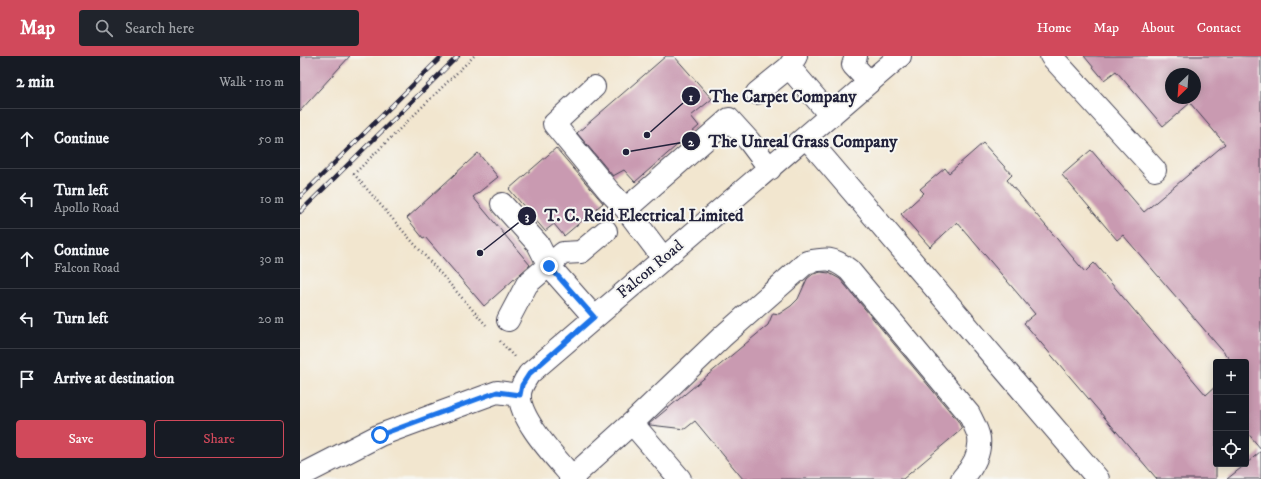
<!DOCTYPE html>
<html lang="en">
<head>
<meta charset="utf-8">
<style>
  :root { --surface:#171b24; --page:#20242c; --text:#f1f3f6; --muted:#9ea1a6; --line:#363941; --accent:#d1495b }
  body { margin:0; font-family:"IM FELL DW Pica",serif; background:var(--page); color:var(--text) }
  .controls { position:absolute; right:12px; bottom:12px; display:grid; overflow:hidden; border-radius:4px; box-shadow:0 2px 10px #0003 }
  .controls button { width:36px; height:36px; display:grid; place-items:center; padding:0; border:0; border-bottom:1px solid var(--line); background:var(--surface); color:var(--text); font:20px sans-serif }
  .compass { position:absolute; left:865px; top:12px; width:36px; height:36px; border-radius:50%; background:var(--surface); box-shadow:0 2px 10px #0003; rotate:205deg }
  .stop { position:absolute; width:12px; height:12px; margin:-9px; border:3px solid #1a73e8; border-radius:50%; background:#fff }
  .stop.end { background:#1a73e8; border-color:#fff; box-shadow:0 1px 4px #0008 }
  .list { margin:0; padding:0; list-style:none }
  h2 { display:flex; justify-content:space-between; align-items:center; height:52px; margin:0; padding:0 16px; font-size:17px }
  h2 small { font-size:13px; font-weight:400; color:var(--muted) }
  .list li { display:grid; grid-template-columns:26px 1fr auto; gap:12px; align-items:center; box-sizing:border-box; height:60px; padding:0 16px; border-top:1px solid var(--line) }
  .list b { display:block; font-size:15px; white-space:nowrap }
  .list p { margin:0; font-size:13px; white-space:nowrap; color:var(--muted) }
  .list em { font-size:13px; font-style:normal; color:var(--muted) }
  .actions { display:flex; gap:8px; padding:12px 16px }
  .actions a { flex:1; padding:9px 0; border:1px solid var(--accent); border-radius:4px; text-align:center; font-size:14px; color:var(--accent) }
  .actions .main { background:var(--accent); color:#fff }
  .icon { flex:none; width:22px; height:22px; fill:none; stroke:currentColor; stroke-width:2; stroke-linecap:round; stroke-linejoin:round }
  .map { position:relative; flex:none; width:961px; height:423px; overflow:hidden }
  header { display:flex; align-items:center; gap:24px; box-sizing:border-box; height:56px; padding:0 20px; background:var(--accent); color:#fff }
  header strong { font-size:19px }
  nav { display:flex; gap:22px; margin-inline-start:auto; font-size:14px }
  .search { width:280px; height:36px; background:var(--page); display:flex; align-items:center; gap:10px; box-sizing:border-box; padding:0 14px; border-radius:4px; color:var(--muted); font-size:15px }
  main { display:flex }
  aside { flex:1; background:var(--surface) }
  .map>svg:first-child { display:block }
  .building { fill:#c99ab1; fill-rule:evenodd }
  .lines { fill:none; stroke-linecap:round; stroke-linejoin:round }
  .minor-casing { stroke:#413f51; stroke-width:24 }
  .path { stroke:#413f51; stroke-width:2.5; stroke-dasharray:1 3; stroke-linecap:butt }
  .minor { stroke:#fff; stroke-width:22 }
  .rail-casing { stroke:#22223b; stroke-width:4.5 }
  .rail { stroke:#f6f6f2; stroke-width:3; stroke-dasharray:9; stroke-linecap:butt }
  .route { stroke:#1a73e8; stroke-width:5 }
  .labels { text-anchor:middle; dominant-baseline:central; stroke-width:4; stroke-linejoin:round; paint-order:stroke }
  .street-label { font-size:16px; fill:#22223b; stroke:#f6f6f2 }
  .leader { fill:none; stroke:#22223b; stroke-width:1.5 }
  .callout-dot { fill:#22223b; stroke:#f6f6f2; stroke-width:1.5 }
  .mark-label { font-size:12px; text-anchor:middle; font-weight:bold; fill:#fff }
  .callout-label { font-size:17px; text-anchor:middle; font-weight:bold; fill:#22223b; stroke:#f6f6f2; stroke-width:4; stroke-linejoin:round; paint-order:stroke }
</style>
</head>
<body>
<header>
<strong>Map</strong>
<div class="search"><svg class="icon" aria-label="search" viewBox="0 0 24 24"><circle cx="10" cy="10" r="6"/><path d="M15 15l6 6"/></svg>Search here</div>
<nav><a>Home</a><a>Map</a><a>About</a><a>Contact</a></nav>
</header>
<main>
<aside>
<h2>2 min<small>Walk · 110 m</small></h2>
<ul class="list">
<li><svg class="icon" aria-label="ahead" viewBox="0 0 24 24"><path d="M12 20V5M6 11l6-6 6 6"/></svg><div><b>Continue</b></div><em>50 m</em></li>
<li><svg class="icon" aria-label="left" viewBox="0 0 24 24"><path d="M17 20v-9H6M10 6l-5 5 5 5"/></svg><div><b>Turn left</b><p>Apollo Road</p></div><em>10 m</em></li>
<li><svg class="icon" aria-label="ahead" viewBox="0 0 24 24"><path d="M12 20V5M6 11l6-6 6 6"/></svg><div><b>Continue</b><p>Falcon Road</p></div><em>30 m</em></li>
<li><svg class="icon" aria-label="left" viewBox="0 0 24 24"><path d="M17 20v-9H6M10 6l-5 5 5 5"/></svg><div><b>Turn left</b></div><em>20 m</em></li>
<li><svg class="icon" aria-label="arrive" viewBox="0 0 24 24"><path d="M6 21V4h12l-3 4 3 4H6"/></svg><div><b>Arrive at destination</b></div></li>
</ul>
<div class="actions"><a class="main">Save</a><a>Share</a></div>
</aside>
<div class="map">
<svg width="961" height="423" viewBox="0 0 961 423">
  <rect width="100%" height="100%" fill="#f6f6f2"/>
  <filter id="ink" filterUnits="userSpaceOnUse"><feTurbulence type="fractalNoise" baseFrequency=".025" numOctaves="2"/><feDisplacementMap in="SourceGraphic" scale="8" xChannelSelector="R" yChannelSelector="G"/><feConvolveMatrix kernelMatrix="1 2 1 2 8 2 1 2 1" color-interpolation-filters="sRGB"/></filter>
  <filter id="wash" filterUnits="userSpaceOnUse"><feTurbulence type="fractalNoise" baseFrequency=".012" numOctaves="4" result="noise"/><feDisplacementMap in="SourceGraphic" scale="16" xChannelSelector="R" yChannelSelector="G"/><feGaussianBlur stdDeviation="0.9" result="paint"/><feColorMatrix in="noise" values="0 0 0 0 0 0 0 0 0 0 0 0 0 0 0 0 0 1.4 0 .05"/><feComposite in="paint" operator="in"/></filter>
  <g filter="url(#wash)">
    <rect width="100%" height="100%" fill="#f2e6cf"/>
    <g id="blocks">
      <path class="building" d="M0,0H50L0,55Z
        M366,0H374L412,43L391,60L399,70L335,126L324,114L313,120L277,77Z
        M784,0H961V393L946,375V306H932L823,179L817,184L762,119L791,94L844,156L925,88L890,47L863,70L816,15L804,24ZM871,18H895V42H871Z
        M683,87L712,119L707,124L785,216L794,207L906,339L916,330V423H857L724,267L735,258L657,166L630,191L601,158L624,137L620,133L645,112L649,117Z
        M256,92L303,147L264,180L254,168L245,175L209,133Z
        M178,97L198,121L173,141L230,209L184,250L125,181L123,182L107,162Z
        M521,216L529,217L540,223L658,365L662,373L603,423H443L395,365L385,373L350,369L349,368L468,269L473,257L479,258L491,250L498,243L507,223L513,218Z
        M961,395V423H927L946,408Z"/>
    </g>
  </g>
  <g filter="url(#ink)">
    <use href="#blocks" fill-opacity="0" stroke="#413f51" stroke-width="1"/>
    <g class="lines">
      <defs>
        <path id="minor" d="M556,0L553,9L569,26
          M751,0L855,114
          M489,11L531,60
          M294,31L254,68L309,135L326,153
          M457,37L489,11L496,0
          M506,81L798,423
          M202,148L238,188L249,210L294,261
          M363,202L326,153L429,63L449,85L470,113
          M208,264L227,228L263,197L281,196L306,175
          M332,367L380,423
          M0,420L80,379L197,336L220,339
          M270,423L332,367L422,281L507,206C527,202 532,201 549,214L669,358C673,366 678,375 679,382C681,398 672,412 662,423
          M274,423C258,404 217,362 220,337C221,330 225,324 229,318L600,0"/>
      </defs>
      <use href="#minor" class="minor-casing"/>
      <path class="path" d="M174,0L54,118L103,175L186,269
        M200,285L215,302"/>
      <use href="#minor" class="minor"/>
      <defs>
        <path id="rail" d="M0,141L142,0
          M0,156L158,0"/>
      </defs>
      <use href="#rail" class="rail-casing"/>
      <use href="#rail" class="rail"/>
    </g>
  </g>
  <g class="lines" filter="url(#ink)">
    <path class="route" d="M80,379L197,336L220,339L222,329L229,318L294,261L249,210"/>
  </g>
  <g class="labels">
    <g class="street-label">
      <text transform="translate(350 213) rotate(-40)">Falcon Road</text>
    </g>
  </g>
  <path class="leader" d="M347 79L391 40M326 96L391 85M180 197L227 160"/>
  <g class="callout-dot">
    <circle cx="347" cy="79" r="4"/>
    <circle cx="326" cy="96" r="4"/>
    <circle cx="180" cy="197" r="4"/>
    <circle cx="391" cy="40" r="10"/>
    <circle cx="391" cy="85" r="10"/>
    <circle cx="227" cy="160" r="10"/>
  </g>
  <g class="mark-label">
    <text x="391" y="45">1</text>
    <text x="391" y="90">2</text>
    <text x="227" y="164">3</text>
  </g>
  <g class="callout-label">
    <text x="483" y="46">The Carpet Company</text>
    <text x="503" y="91">The Unreal Grass Company</text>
    <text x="344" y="165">T. C. Reid Electrical Limited</text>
  </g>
</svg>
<div class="controls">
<button>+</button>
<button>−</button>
<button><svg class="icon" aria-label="locate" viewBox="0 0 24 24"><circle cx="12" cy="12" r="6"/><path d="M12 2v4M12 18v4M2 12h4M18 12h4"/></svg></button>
</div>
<svg class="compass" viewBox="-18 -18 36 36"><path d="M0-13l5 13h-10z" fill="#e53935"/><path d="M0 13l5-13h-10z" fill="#9ea1a6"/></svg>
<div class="stop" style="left:80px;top:379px"></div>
<div class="stop end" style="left:249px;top:210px"></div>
</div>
</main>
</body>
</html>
